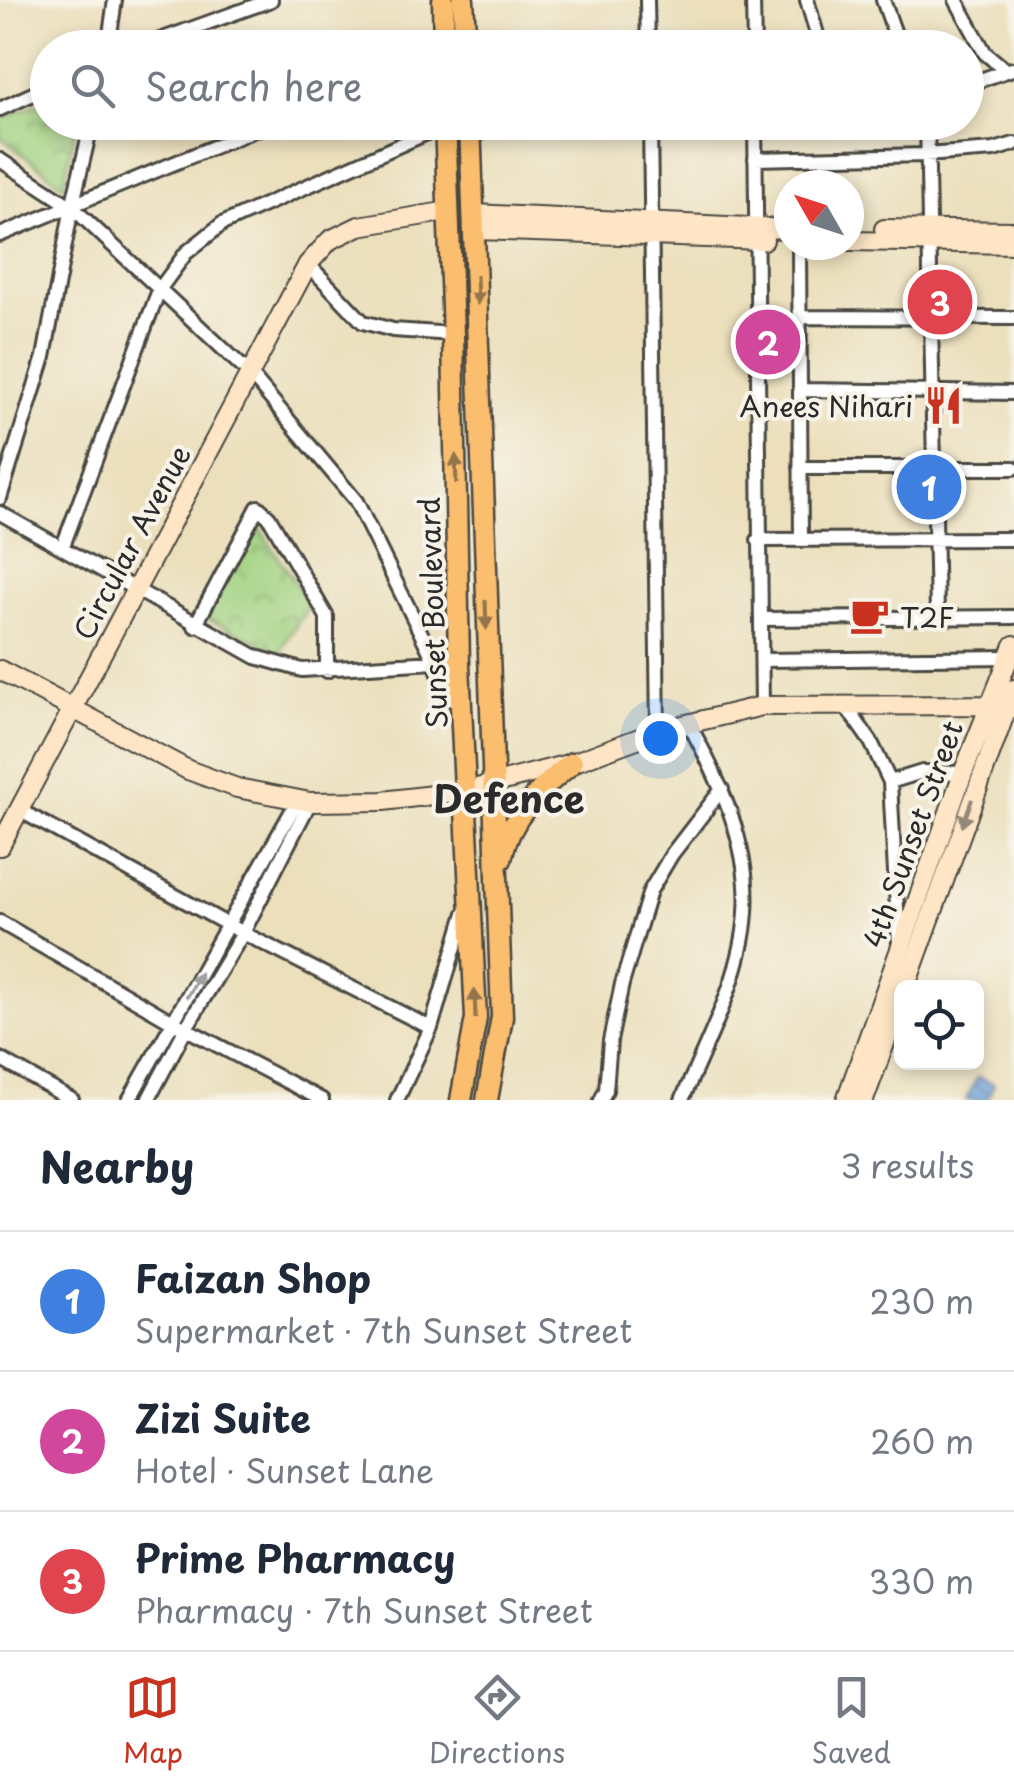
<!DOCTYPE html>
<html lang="en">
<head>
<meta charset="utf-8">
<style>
  :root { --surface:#fff; --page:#f6f6f7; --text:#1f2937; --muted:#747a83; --line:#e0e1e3; --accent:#c8321e }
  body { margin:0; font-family:"Playpen Sans",sans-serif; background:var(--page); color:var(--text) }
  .controls { position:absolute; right:30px; bottom:30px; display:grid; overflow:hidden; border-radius:15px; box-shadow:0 5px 15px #0003 }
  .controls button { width:90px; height:90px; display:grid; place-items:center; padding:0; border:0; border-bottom:2px solid var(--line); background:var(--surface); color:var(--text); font:50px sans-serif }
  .compass { position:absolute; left:774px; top:170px; width:90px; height:90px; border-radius:50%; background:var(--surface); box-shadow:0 5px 15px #0003; rotate:309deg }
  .you { position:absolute; left:660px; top:738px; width:35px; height:35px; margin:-25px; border:8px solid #fff; border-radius:50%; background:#1a73e8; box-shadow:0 0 0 15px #1a73e833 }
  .badge { display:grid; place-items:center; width:65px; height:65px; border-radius:50%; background:var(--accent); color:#fff; font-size:32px; font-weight:700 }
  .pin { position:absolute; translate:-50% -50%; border:5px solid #fff; box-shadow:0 2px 10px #0006 }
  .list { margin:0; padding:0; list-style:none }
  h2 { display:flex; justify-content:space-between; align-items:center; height:130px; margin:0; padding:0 40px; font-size:42px }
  h2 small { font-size:32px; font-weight:400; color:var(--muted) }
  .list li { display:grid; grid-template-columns:65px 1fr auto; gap:30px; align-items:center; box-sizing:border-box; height:140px; padding:0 40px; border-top:2px solid var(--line) }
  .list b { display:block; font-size:38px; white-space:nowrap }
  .list p { margin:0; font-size:32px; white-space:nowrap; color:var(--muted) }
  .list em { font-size:32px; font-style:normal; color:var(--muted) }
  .icon { flex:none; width:55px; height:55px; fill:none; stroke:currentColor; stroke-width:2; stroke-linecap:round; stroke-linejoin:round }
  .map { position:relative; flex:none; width:1014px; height:1100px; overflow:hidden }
  .search { position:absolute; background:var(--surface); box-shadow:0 5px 15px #0003; left:30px; right:30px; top:30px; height:110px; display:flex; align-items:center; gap:25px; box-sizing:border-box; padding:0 35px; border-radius:55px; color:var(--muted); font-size:38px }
  .sheet { height:550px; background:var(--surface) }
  nav { display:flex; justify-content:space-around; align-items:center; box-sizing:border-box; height:140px; border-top:2px solid var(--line); background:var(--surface); font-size:28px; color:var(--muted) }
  nav a { display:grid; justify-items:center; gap:5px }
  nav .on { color:var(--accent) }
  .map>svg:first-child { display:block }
  .park { fill:url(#park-crowns); stroke:#667e56; stroke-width:2.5 }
  .water { fill:url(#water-waves); stroke:#4e6784; stroke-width:2.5 }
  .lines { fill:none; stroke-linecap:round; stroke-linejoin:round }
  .street-casing { stroke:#484641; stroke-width:18 }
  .secondary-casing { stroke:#484641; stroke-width:22 }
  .primary-casing { stroke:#484641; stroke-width:25 }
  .street { stroke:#fff; stroke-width:12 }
  .secondary { stroke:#fde5c5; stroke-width:18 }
  .primary { stroke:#fbbd6e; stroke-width:20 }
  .oneway { fill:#93744c }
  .oneway2 { fill:#948878 }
  .oneway3 { fill:#a0a0a0 }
  .labels { text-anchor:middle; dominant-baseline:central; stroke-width:8; stroke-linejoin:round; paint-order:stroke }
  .poi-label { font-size:28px; fill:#2b2b2b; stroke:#f7f3e8; text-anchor:end }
  .street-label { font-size:28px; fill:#2b2b2b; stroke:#f7f3e8 }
  .district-label { font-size:38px; font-weight:bold; fill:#2b2b2b; stroke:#f7f3e8 }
</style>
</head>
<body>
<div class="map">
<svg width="1014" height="1100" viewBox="0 0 1014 1100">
  <defs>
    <pattern id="park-crowns" width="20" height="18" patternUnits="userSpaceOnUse" patternTransform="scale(2.5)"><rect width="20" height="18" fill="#a0d180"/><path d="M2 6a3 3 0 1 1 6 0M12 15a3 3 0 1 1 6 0" fill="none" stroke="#83aa69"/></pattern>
    <pattern id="water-waves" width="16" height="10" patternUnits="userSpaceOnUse" patternTransform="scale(2.5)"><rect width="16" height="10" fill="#70a3dc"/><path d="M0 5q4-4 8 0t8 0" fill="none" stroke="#5c85b3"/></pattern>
  </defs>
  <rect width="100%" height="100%" fill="#f7f3e8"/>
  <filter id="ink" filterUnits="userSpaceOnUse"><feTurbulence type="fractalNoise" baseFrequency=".01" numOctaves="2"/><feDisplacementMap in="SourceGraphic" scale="20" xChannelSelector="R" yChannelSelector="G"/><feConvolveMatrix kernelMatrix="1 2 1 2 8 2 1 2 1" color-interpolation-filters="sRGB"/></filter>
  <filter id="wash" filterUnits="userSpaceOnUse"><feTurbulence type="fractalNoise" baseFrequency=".0048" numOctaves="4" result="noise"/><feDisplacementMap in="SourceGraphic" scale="40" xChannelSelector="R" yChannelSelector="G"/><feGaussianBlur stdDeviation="2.25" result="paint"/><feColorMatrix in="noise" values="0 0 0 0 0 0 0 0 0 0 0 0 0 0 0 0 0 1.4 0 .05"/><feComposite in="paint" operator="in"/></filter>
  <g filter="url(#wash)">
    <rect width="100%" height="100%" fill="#ebdfbc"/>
    <path class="park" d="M47,100L48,122L76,123L64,186L0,137V119Z
      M256,523L310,605L286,640L281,653L205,618Z"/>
    <path class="water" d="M977,1077L994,1084L987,1100H966Z"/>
  </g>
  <g filter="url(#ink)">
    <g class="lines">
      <defs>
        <path id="street" d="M647,0L648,48
          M753,0L754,48
          M807,0L821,48
          M883,0L900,48
          M956,0L985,53L1007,71
          M108,48L115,0
          M138,48L271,0
          M966,85L1012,69
          M0,109L48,87
          M650,122L658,731
          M755,122L762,706
          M927,122L937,615
          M755,159L925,155L994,150L1014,144
          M0,160L72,207L251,375L356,501L435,662L459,664
          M0,235L274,122
          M799,245L801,540
          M308,264L363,322L393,330L453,334
          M800,317L1014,318
          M801,390L1014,393
          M800,468H1014
          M0,498L44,357L72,207L92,122
          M0,513L256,657L302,670L435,662L446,693L460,707
          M758,540L1014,539
          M63,546L159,290L186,253L222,224L445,125
          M762,619L1014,617
          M195,626L258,507L269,517L327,617V671
          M764,660L1010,657
          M845,705L871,742L890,782L899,945
          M890,782L922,772L963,773
          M21,811L243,933L431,1028
          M0,922L173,1022L322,1100
          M0,1059L72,1100
          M129,1100L298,800
          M148,1100L186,1028L243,933L310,802
          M397,1100L431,1028L465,913
          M601,1100L606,1090L610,1041L622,984L650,891L672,854L722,789
          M682,1100C707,1041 742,977 746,912C751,847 719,779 689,724"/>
        <path id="secondary" d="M475,214L789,229
          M884,229L1013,231
          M476,230L764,240
          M849,241L1014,244
          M0,670L188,770L237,788L310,802L383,801L466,791L572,763L658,731L762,706L988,705L1014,708
          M0,846L308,264L330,240L359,226L449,211
          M905,988L1014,689
          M846,1100L963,773L1014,645
          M864,1100L902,997"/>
        <path id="primary" d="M443,0L444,48
          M463,0L466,48
          M445,122L453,334L459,664L476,1018L461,1100
          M470,122L502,1017L487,1100
          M501,859C509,818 540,788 572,763"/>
      </defs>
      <use href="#street" class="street-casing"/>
      <use href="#secondary" class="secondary-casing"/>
      <use href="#primary" class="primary-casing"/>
      <use href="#street" class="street"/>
      <use href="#secondary" class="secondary"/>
      <use href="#primary" class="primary"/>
    </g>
    <defs><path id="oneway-solid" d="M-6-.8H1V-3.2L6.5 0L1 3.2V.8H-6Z" transform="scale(2.5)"/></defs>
    <g class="oneway">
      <use href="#oneway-solid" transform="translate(477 290) rotate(88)"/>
      <use href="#oneway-solid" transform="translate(456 469) rotate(-91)"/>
      <use href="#oneway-solid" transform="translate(486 615) rotate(88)"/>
      <use href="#oneway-solid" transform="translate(475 1004) rotate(-92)"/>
    </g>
    <use class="oneway2" href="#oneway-solid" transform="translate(967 813) rotate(110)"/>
    <use class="oneway3" href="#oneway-solid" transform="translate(194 985) rotate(-60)"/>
  </g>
  <defs>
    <symbol id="restaurant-bare" viewBox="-9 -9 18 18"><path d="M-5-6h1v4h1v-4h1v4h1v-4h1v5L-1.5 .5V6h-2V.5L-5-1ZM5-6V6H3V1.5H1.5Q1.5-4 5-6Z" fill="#c8321e" stroke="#f7f3e8" stroke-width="2.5" paint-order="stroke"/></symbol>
    <symbol id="cafe-bare" viewBox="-9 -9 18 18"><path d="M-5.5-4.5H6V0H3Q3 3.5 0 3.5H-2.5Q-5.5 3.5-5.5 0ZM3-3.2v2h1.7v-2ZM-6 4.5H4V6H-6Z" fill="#c8321e" stroke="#f7f3e8" stroke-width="2.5" paint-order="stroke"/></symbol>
  </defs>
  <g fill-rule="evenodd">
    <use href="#restaurant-bare" x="916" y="378" width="55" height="55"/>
    <use href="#cafe-bare" x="842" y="588" width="55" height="55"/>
  </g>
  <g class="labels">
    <g class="poi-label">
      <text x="913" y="405">Anees Nihari</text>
      <text x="900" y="616" text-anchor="start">T2F</text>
    </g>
    <g class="street-label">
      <text transform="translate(131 542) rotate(-62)">Circular Avenue</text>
      <text transform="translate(432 613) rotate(-92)">Sunset Boulevard</text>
      <text transform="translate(912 834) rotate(-70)">4th Sunset Street</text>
    </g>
    <g class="district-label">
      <text x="509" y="797">Defence</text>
    </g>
  </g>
</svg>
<div class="controls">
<button><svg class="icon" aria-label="locate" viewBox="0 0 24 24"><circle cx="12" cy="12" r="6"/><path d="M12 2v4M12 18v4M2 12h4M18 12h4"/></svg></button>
</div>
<svg class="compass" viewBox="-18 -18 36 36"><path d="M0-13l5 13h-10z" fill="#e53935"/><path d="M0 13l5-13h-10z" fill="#747a83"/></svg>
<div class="you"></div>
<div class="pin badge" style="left:929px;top:487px;background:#3f7fe0">1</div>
<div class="pin badge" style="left:768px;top:342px;background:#d1479c">2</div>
<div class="pin badge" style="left:940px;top:302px;background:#e0444e">3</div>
<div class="search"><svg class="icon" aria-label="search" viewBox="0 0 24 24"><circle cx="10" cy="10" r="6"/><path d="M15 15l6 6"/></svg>Search here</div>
</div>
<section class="sheet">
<h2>Nearby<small>3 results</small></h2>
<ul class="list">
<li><span class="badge" style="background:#3f7fe0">1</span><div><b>Faizan Shop</b><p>Supermarket · 7th Sunset Street</p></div><em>230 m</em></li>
<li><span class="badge" style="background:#d1479c">2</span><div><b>Zizi Suite</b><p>Hotel · Sunset Lane</p></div><em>260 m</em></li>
<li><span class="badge" style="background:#e0444e">3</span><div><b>Prime Pharmacy</b><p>Pharmacy · 7th Sunset Street</p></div><em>330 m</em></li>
</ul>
</section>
<nav>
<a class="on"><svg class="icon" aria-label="map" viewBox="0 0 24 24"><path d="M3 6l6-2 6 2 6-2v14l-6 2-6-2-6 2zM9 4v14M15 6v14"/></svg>Map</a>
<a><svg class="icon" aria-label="directions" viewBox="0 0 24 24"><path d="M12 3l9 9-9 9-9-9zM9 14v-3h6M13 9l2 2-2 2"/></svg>Directions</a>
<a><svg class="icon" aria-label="saved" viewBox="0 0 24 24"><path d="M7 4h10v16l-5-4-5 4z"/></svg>Saved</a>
</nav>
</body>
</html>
